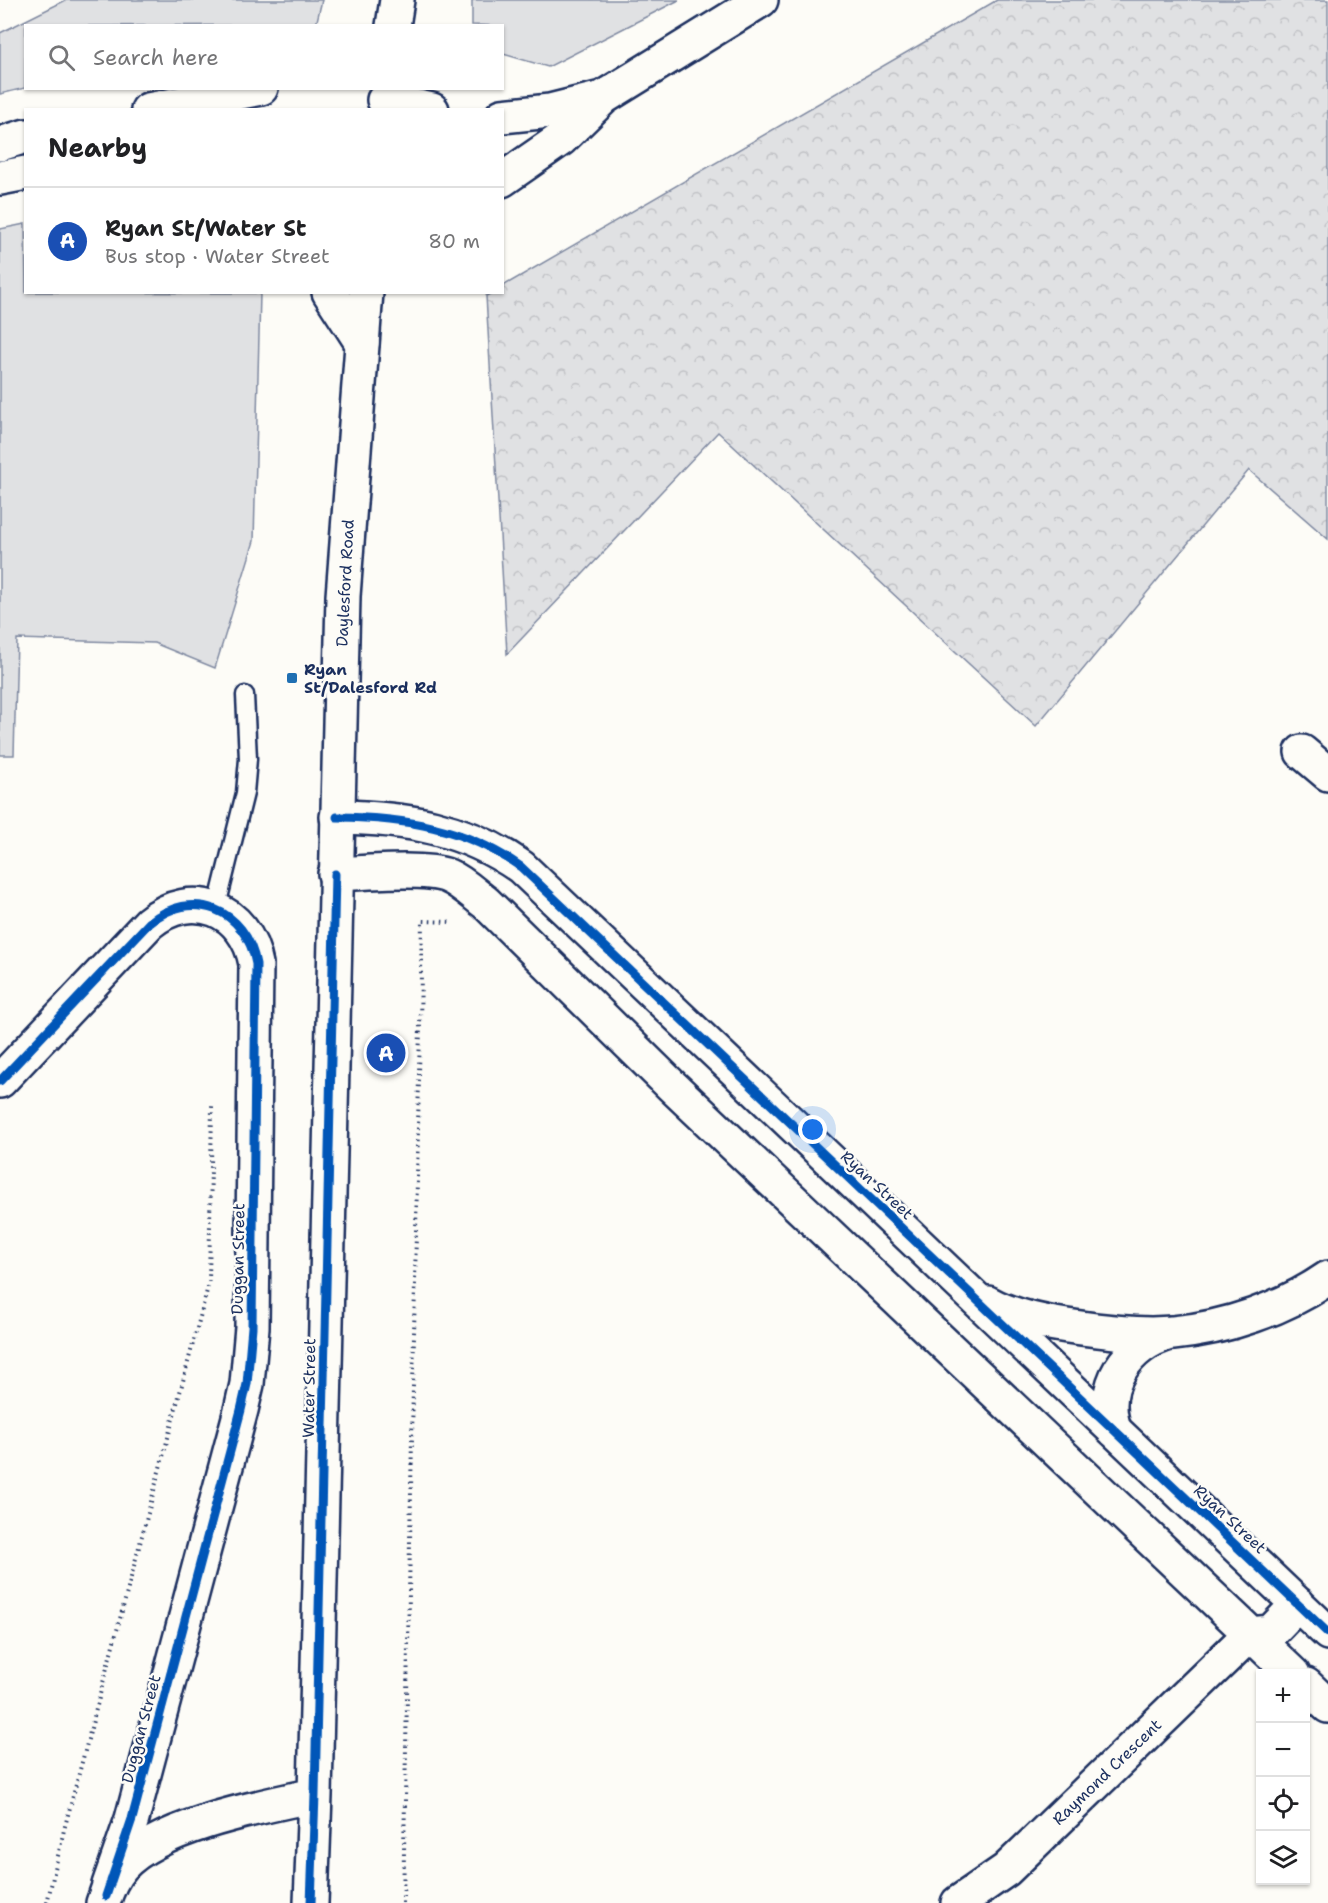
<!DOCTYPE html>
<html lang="en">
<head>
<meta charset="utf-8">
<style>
  :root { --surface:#fff; --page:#f6f6f6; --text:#202124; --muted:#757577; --line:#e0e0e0; --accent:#0f766e }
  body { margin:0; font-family:"Shantell Sans",sans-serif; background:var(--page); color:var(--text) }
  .controls { position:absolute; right:18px; bottom:18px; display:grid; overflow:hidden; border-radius:0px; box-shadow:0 2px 4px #0004 }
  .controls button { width:54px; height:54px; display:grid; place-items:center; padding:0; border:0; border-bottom:2px solid var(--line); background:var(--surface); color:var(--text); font:30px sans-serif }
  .you { position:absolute; left:813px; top:1130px; width:21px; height:21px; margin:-15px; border:4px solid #fff; border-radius:50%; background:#1a73e8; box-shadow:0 0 0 9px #1a73e833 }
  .badge { display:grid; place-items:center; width:39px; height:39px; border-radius:50%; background:var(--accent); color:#fff; font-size:20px; font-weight:700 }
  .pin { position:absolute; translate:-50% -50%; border:3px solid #fff; box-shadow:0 2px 6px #0006 }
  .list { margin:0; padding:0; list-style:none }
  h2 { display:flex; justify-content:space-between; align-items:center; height:78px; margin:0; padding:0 24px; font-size:26px }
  h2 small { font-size:20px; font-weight:400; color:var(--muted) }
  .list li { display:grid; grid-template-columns:39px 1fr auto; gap:18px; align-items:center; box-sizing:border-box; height:108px; padding:0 24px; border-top:2px solid var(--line) }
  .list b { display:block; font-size:22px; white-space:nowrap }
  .list p { margin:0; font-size:20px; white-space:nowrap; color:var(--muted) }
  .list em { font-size:20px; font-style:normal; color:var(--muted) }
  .icon { flex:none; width:33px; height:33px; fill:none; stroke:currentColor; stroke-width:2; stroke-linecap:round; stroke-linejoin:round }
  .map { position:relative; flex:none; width:1328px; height:1903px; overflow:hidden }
  .search { position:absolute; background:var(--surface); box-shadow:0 2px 4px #0004; left:24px; top:24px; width:480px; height:66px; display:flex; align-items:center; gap:15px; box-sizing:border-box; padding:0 21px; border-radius:0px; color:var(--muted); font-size:22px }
  .panel { position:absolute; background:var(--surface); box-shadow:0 2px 4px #0004; left:24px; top:108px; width:480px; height:186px; border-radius:0px }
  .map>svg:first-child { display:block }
  .green { fill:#e0e1e3; stroke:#7e88a0; stroke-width:1.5 }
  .forest { fill:url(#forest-crowns); stroke:#7e88a0; stroke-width:1.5 }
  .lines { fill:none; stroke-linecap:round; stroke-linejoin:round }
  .lane-casing { stroke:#1b2f5e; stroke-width:21 }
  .street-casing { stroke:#1b2f5e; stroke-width:38 }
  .secondary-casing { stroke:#1b2f5e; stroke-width:38 }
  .highway-casing { stroke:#1b2f5e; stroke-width:38 }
  .path { stroke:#1b2f5e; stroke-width:4; stroke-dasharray:1.5 4.5; stroke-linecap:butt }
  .lane { stroke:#fdfcf7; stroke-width:16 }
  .street { stroke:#fdfcf7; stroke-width:33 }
  .secondary { stroke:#fdfcf7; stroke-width:33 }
  .highway { stroke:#fdfcf7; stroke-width:33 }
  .cycleway-casing { stroke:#fdfcf7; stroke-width:13 }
  .cycleway { stroke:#0057b8; stroke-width:9 }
  .poi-dot { fill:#1f6fb2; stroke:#fdfcf7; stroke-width:2 }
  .labels { text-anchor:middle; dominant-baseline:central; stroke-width:5; stroke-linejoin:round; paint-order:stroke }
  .street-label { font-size:16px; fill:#1b2f5e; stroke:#fdfcf7 }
  .poi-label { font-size:16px; font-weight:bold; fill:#1b2f5e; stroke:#fdfcf7; text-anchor:start }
</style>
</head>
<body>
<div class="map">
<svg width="1328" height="1903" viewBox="0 0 1328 1903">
  <defs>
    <pattern id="forest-crowns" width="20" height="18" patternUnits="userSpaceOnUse" patternTransform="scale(1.5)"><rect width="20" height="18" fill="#e0e1e3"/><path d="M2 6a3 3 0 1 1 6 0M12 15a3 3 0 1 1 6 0" fill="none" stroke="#c0c1c5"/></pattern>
  </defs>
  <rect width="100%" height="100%" fill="#fdfcf7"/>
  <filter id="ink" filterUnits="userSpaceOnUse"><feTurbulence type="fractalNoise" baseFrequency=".0167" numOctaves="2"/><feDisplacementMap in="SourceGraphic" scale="12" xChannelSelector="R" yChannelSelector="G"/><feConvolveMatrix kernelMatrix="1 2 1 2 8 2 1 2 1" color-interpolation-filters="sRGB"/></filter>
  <g filter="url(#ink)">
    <path class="green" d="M66,0H322L316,25L26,26L25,88L0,94V33Z
      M472,0H679L548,67L503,54L502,26L472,25Z
      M25,224L26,292L260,293L254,541L215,668L154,643L17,639L14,755H0V229Z"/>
    <path class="forest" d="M997,0H1328V539L1249,470L1036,726L718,432L507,654L486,296L492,293L502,292L503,286Z"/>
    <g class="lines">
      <defs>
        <path id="lane" d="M216,910L245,793L248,759L245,695"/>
        <path id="street" d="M1302,752L1328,774
          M337,817C406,818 464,827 521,867L1328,1633
          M335,874C363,873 424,867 448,876C462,882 474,894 486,903L672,1086L1293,1674
          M0,1081L149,923C192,887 246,909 256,964L252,1327L247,1384L241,1410L132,1819L109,1885
          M988,1303C1011,1316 1040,1322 1067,1326C1101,1331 1139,1336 1173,1333C1226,1328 1283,1309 1328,1278
          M1115,1431C1098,1387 1127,1345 1170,1333
          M1306,1685L1328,1706
          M958,1903L1006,1870L1250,1634L1271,1632L1298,1604"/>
        <path id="secondary" d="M393,26L397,0
          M103,1903C107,1890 113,1876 122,1866C158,1826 263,1806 315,1795
          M311,1903L315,1795L343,596L366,292"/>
        <path id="highway" d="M384,100L432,110
          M148,110L261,88
          M502,116L550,111L602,98
          M0,144L26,136
          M0,178L26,173
          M502,180L561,139L604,97L761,0
          M329,292L362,343"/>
      </defs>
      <use href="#lane" class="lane-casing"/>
      <use href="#street" class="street-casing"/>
      <use href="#secondary" class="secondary-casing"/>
      <use href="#highway" class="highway-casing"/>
      <path class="path" d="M47,1903L64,1830L209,1283L212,1106
        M403,1903L422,921L453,922"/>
      <use href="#lane" class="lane"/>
      <use href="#street" class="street"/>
      <use href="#secondary" class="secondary"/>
      <use href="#highway" class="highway"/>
      <defs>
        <path id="cycleway" d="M337,817C406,818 464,827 521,867L1328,1633
          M0,1081L149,923C192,887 246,909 256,964L252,1327L247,1384L241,1410L132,1819L106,1896
          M311,1903L315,1795L335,874"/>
      </defs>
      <use href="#cycleway" class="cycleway-casing"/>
      <use href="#cycleway" class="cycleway"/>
    </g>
  </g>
  <rect class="poi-dot" x="286" y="672" width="12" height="12" rx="3"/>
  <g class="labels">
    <g class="street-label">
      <text transform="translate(345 583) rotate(-87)">Daylesford Road</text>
      <text transform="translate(877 1185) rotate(43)">Ryan Street</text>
      <text transform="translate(238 1259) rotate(-89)">Duggan Street</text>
      <text transform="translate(309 1388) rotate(-89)">Water Street</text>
      <text transform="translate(1230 1519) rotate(43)">Ryan Street</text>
      <text transform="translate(141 1729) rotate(-75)">Duggan Street</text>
      <text transform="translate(1107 1772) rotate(-44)">Raymond Crescent</text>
    </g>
    <g class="poi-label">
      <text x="304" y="669">Ryan<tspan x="304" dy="18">St/Dalesford Rd</tspan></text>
    </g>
  </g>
</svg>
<div class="controls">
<button>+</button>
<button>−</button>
<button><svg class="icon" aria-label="locate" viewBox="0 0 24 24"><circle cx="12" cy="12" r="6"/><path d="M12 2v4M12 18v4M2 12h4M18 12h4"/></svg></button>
<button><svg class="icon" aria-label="layers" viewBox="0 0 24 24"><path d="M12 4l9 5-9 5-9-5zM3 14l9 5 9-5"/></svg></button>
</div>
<div class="you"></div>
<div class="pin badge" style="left:386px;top:1053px;background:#1a4fb4">A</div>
<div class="search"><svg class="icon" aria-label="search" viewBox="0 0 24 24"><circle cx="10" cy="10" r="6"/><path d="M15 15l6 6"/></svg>Search here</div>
<section class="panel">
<h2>Nearby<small></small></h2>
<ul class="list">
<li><span class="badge" style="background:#1a4fb4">A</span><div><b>Ryan St/Water St</b><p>Bus stop · Water Street</p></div><em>80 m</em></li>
</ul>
</section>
</div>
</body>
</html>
